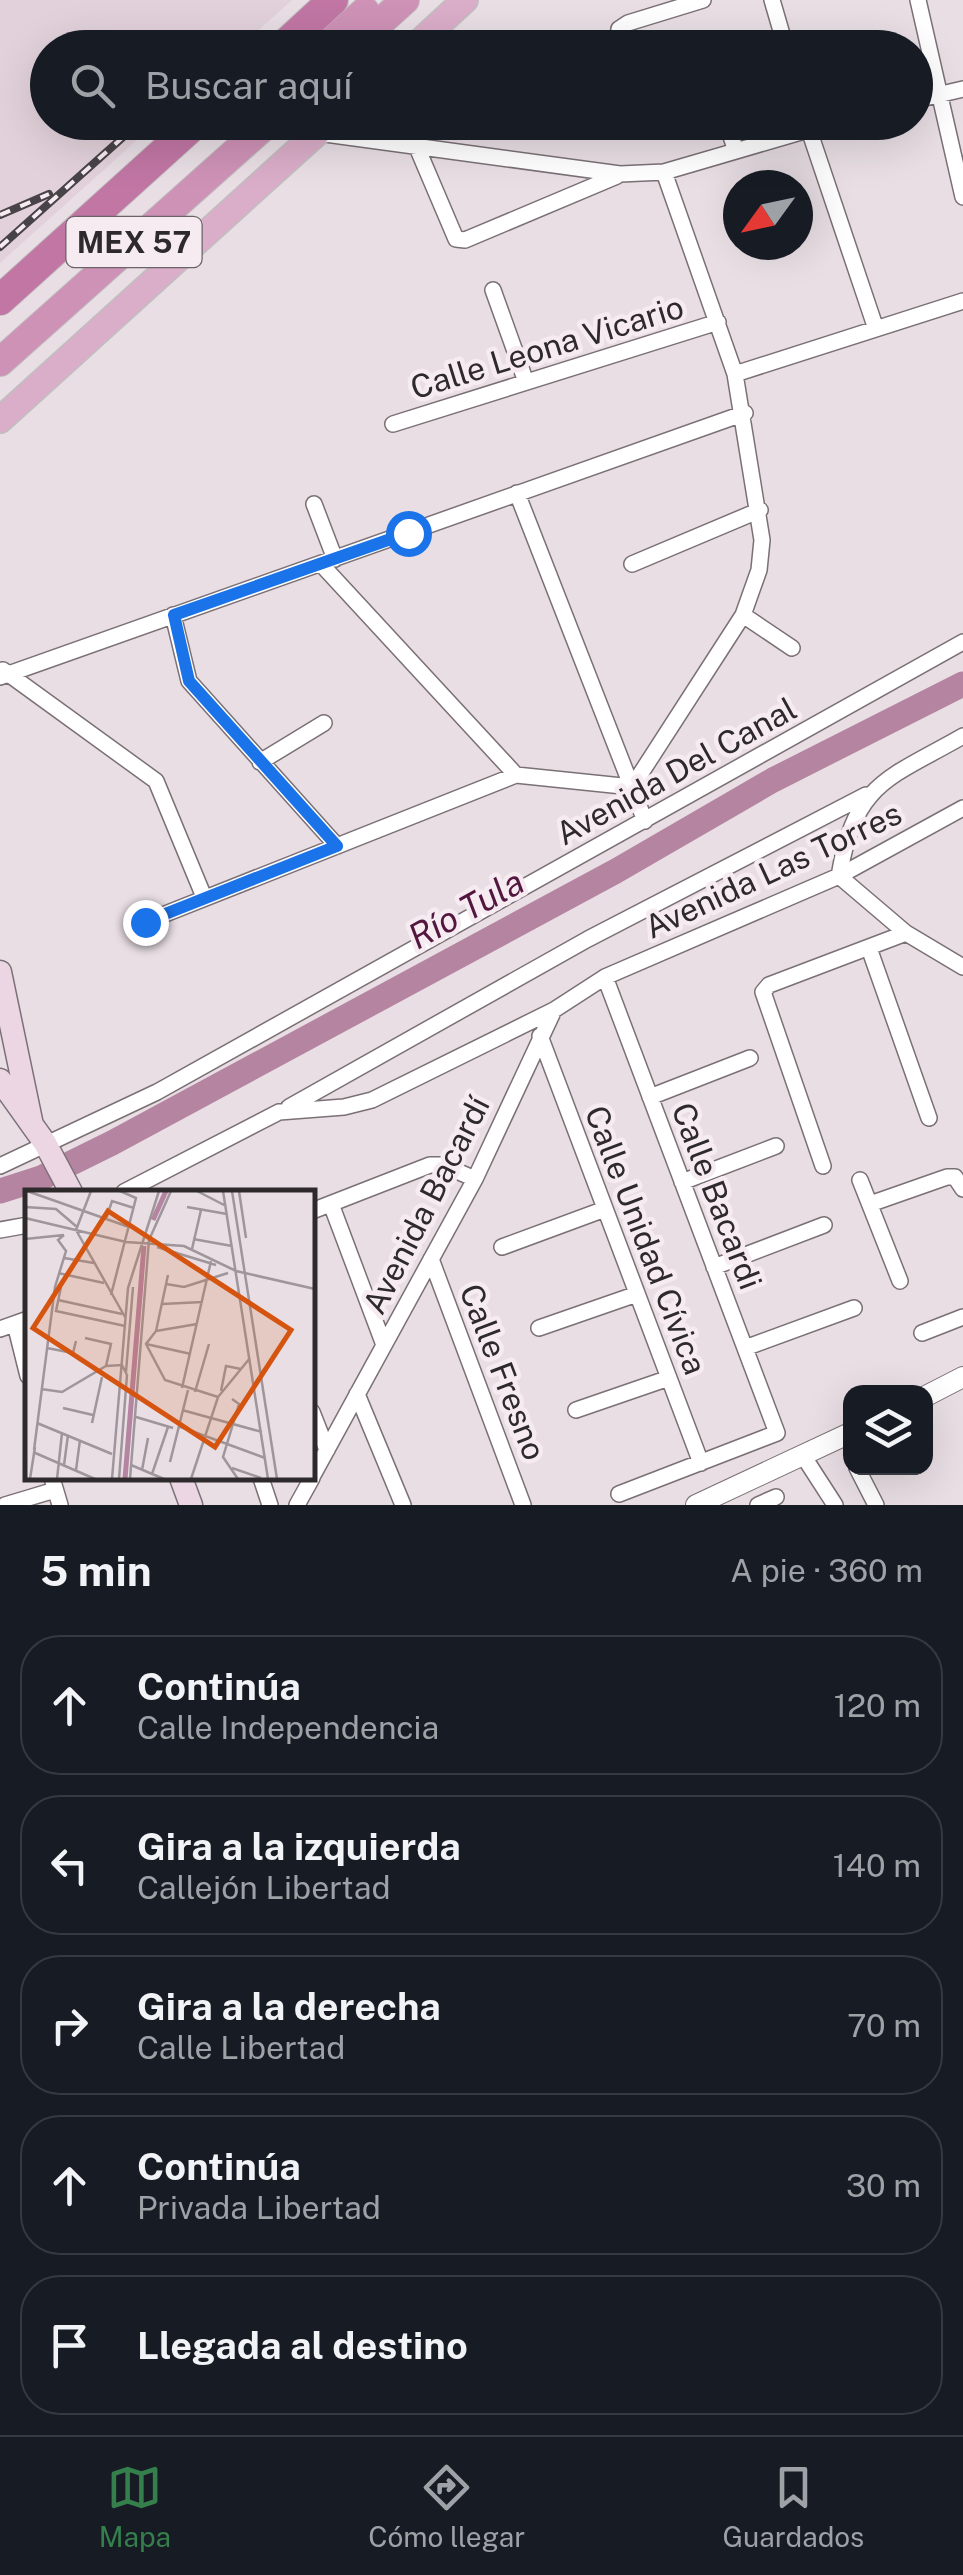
<!DOCTYPE html>
<html lang="es">
<head>
<meta charset="utf-8">
<style>
  :root { --surface:#171b24; --page:#242831; --text:#f1f3f6; --muted:#9ea1a6; --line:#363941; --accent:#347f4c }
  body { margin:0; font-family:"Public Sans",sans-serif; background:var(--page); color:var(--text) }
  .controls { position:absolute; right:30px; bottom:30px; display:grid; overflow:hidden; border-radius:20px; box-shadow:0 10px 40px #0002 }
  .controls button { width:90px; height:90px; display:grid; place-items:center; padding:0; border:0; border-bottom:2px solid var(--line); background:var(--surface); color:var(--text); font:50px sans-serif }
  .compass { position:absolute; left:723px; top:170px; width:90px; height:90px; border-radius:50%; background:var(--surface); box-shadow:0 10px 40px #0002; rotate:237deg }
  .stop { position:absolute; width:30px; height:30px; margin:-22px; border:8px solid #1a73e8; border-radius:50%; background:#fff }
  .stop.end { background:#1a73e8; border-color:#fff; box-shadow:0 2px 10px #0008 }
  .list { margin:0; padding:0; list-style:none }
  h2 { display:flex; justify-content:space-between; align-items:center; height:130px; margin:0; padding:0 40px; font-size:42px }
  h2 small { font-size:32px; font-weight:400; color:var(--muted) }
  .list li { display:grid; grid-template-columns:65px 1fr auto; gap:30px; align-items:center; box-sizing:border-box; height:140px; margin:0 20px 20px; padding:0 20px; border:2px solid var(--line); border-radius:40px }
  .list b { display:block; font-size:38px; white-space:nowrap }
  .list p { margin:0; font-size:32px; white-space:nowrap; color:var(--muted) }
  .list em { font-size:32px; font-style:normal; color:var(--muted) }
  .icon { flex:none; width:55px; height:55px; fill:none; stroke:currentColor; stroke-width:2; stroke-linecap:round; stroke-linejoin:round }
  .map { position:relative; flex:none; width:963px; height:1505px; overflow:hidden }
  .search { position:absolute; background:var(--surface); box-shadow:0 10px 40px #0002; left:30px; right:30px; top:30px; height:110px; display:flex; align-items:center; gap:25px; box-sizing:border-box; padding:0 35px; border-radius:55px; color:var(--muted); font-size:38px }
  .sheet { height:930px; background:var(--surface) }
  nav { display:flex; justify-content:space-around; align-items:center; box-sizing:border-box; height:140px; border-top:2px solid var(--line); background:var(--surface); font-size:28px; color:var(--muted) }
  nav a { display:grid; justify-items:center; gap:5px }
  nav .on { color:var(--accent) }
  .map>svg:first-child { display:block }
  .built { fill:#e2d1da }
  .lines { fill:none; stroke-linecap:round; stroke-linejoin:round }
  .river { stroke:#b584a1; stroke-width:25 }
  .minor-casing { stroke:#7a7075; stroke-width:18 }
  .tertiary-casing { stroke:#7a7075; stroke-width:22 }
  .secondary-casing { stroke:#7a7075; stroke-width:25 }
  .primary-casing { stroke:#c0bfc0; stroke-width:28 }
  .trunk-casing { stroke:#c0bfc0; stroke-width:30 }
  .motorway-casing { stroke:#c0bfc0; stroke-width:32 }
  .minor { stroke:#fff; stroke-width:15 }
  .tertiary { stroke:#fff; stroke-width:20 }
  .secondary { stroke:#ecd6e4; stroke-width:22 }
  .primary { stroke:#daadc8; stroke-width:25 }
  .trunk { stroke:#ce92b6; stroke-width:28 }
  .motorway { stroke:#c176a4; stroke-width:30 }
  .rail-casing { stroke:#484346; stroke-width:8 }
  .rail { stroke:#f6ebf1; stroke-width:4; stroke-dasharray:11; stroke-linecap:butt }
  .route { stroke:#1a73e8; stroke-width:12 }
  .labels { text-anchor:middle; dominant-baseline:central; stroke-width:9; stroke-linejoin:round; paint-order:stroke }
  .shield { fill:#f6ebf1; stroke:#6a6467; stroke-width:2.5 }
  .shield-label { font-size:30px; font-weight:bold; fill:#2e2a2c }
  .street-label { font-size:32px; fill:#2e2a2c; stroke:#f6ebf1 }
  .water-label { font-size:35px; font-style:italic; fill:#52163f; stroke:#f6ebf1 }
  .inset-river { fill:none; stroke:#b584a1; stroke-width:5 }
  .inset-road { fill:none; stroke:#9e969a; stroke-width:2.5 }
  .view { fill:#d5540f; fill-opacity:0.15; stroke:#d5540f; stroke-width:5 }
  .inset-edge { fill:none; stroke:#2e2a2c; stroke-width:5 }
</style>
</head>
<body>
<div class="map">
<svg width="963" height="1505" viewBox="0 0 963 1505">
  <rect width="100%" height="100%" fill="#e8dee4"/>
  <path class="built" d="M0,0H292L240,47L48,48V122L156,123L0,263Z"/>
  <g class="lines">
    <path class="river" d="M0,1191L41,1178L112,1143L616,871L773,780L963,684"/>
    <defs>
      <path id="minor" d="M772,0L786,48
        M918,0L963,197
        M617,48L619,29L628,23L703,0
        M916,100L963,89
        M726,122L736,151
        M807,124L876,329
        M318,133L620,174L664,172L835,122
        M416,145L456,239L465,240L617,176
        M493,290L526,382
        M735,374L963,301
        M393,424L718,322
        M517,493L645,821
        M314,504L335,559
        M321,564L516,775
        M632,564L760,510
        M173,615L189,681L337,846
        M743,615L792,648
        M3,670L156,781L204,897
        M0,677L745,413
        M963,736C888,779 855,782 839,876L906,933L963,967
        M260,762L324,723
        M145,922L516,775L632,787L743,615L759,570L762,540L735,374L664,172
        M869,948L929,1118
        M605,977L777,1433L619,1494
        M540,1036L701,1463
        M650,1097L750,1058
        M289,1107L588,939L866,795
        M0,1166L157,1092L963,642
        M823,1166L763,992L769,985L906,933
        M860,1180L900,1281
        M682,1182L776,1146
        M124,1192L279,1112L344,1107L372,1100L554,1010L605,977L839,876L963,808
        M331,1204L384,1345
        M870,1204L947,1177H955L963,1189
        M312,1211L430,1165H443L475,1179
        M0,1230L28,1225
        M502,1247L605,1209
        M431,1259L523,1505
        M714,1267L824,1225
        M15,1324L28,1376
        M539,1328L637,1294
        M0,1329L28,1319
        M922,1333L963,1317
        M745,1348L854,1308
        M357,1394L403,1505
        M576,1410L669,1378
        M312,1412L327,1450
        M804,1457L835,1505
        M857,1468L876,1505
        M312,1477L475,1179L554,1010
        M52,1478L60,1505
        M261,1478L270,1505
        M5,1505L55,1490
        M297,1505L312,1478
        M758,1505L776,1497"/>
      <path id="tertiary" d="M926,1396L963,1377
        M696,1505L850,1433"/>
      <path id="secondary" d="M0,972L32,1125
        M0,1080L45,1143L71,1192
        M181,1478L191,1505"/>
      <path id="primary" d="M413,48L465,0
        M0,420L329,122"/>
      <path id="trunk" d="M324,48L365,11
        M352,48L405,0
        M0,362L269,122"/>
      <path id="motorway" d="M281,48L333,0
        M0,300L197,122"/>
    </defs>
    <use href="#minor" class="minor-casing"/>
    <use href="#tertiary" class="tertiary-casing"/>
    <use href="#secondary" class="secondary-casing"/>
    <use href="#primary" class="primary-casing"/>
    <use href="#trunk" class="trunk-casing"/>
    <use href="#motorway" class="motorway-casing"/>
    <use href="#minor" class="minor"/>
    <use href="#tertiary" class="tertiary"/>
    <use href="#secondary" class="secondary"/>
    <use href="#primary" class="primary"/>
    <use href="#trunk" class="trunk"/>
    <use href="#motorway" class="motorway"/>
    <defs>
      <path id="rail" d="M0,215L49,194
        M0,247L140,122"/>
    </defs>
    <use href="#rail" class="rail-casing"/>
    <use href="#rail" class="rail"/>
  </g>
  <g class="lines">
    <path class="route" d="M145,922L337,846L189,681L174,615L408,533"/>
  </g>
  <g class="labels">
    <rect class="shield" x="66.5" y="217" width="135" height="50" rx="8"/>
    <g class="shield-label">
      <text x="134" y="242">MEX 57</text>
    </g>
    <g class="street-label">
      <text transform="translate(547 347) rotate(-17)">Calle Leona Vicario</text>
      <text transform="translate(676 771) rotate(-29)">Avenida Del Canal</text>
      <text transform="translate(773 870) rotate(-25)">Avenida Las Torres</text>
      <text transform="translate(717 1196) rotate(69)">Calle Bacardi</text>
      <text transform="translate(426 1205) rotate(-63)">Avenida Bacardí</text>
      <text transform="translate(646 1240) rotate(69)">Calle Unidad Cívica</text>
      <text transform="translate(503 1372) rotate(69)">Calle Fresno</text>
    </g>
    <g class="water-label">
      <text transform="translate(466 909) rotate(-29)">Río Tula</text>
    </g>
  </g>
  <g transform="translate(25 1190)">
    <rect width="290" height="290" fill="#e8dee4"/>
    <path class="inset-river" d="M128,30L141,1M100,289L119,56"/>
    <path class="inset-road" d="M2,1L104,37M172,1L201,16M198,1L243,289M207,1L252,289M214,1L221,48M0,17L31,19L52,37M162,17L202,24M0,28L101,52L159,56L211,81L290,99M81,29L87,11L109,18M51,40L100,127M51,40L66,1M0,49L39,45M168,49L207,56M132,57L191,75M167,59L176,20M39,68L69,73M33,83L79,93M143,85L131,141L121,154L140,190L193,207M141,94L159,97L203,83M36,97L31,121L100,136M86,105L111,8L95,1M33,110L97,124M137,114L178,112M131,141L172,134M60,148L86,154L81,176M121,154L166,164M22,158L48,163L51,151M101,182L108,97M157,198L186,71M16,199L37,202L81,176L97,175L102,185L94,289M196,201L201,176L216,179M170,202L184,154M207,209L214,214L198,267L213,289M38,218L68,225M157,220L237,242M111,227L148,238M12,233L87,264M67,233L77,187M153,236L240,268M9,260L30,97L41,61L33,50L39,45M8,262L70,289M145,272L163,200M39,275L43,245M106,275L139,289M207,278L236,288M51,280L55,250M117,280L123,248M127,284L143,237M5,289L10,257M32,289L37,243M87,289L103,98L134,1M105,289L124,50L146,1M166,289L193,207L225,168"/>
    <path class="view" d="M83,21L266,140L190,257L8,138Z"/>
    <rect width="290" height="290" class="inset-edge"/>
  </g>
</svg>
<div class="controls">
<button><svg class="icon" aria-label="layers" viewBox="0 0 24 24"><path d="M12 4l9 5-9 5-9-5zM3 14l9 5 9-5"/></svg></button>
</div>
<svg class="compass" viewBox="-18 -18 36 36"><path d="M0-13l5 13h-10z" fill="#e53935"/><path d="M0 13l5-13h-10z" fill="#9ea1a6"/></svg>
<div class="stop" style="left:408px;top:533px"></div>
<div class="stop end" style="left:145px;top:922px"></div>
<div class="search"><svg class="icon" aria-label="search" viewBox="0 0 24 24"><circle cx="10" cy="10" r="6"/><path d="M15 15l6 6"/></svg>Buscar aquí</div>
</div>
<section class="sheet">
<h2>5 min<small>A pie · 360 m</small></h2>
<ul class="list">
<li><svg class="icon" aria-label="ahead" viewBox="0 0 24 24"><path d="M12 20V5M6 11l6-6 6 6"/></svg><div><b>Continúa</b><p>Calle Independencia</p></div><em>120 m</em></li>
<li><svg class="icon" aria-label="left" viewBox="0 0 24 24"><path d="M17 20v-9H6M10 6l-5 5 5 5"/></svg><div><b>Gira a la izquierda</b><p>Callejón Libertad</p></div><em>140 m</em></li>
<li><svg class="icon" aria-label="right" viewBox="0 0 24 24"><path d="M7 20v-9h11M14 6l5 5-5 5"/></svg><div><b>Gira a la derecha</b><p>Calle Libertad</p></div><em>70 m</em></li>
<li><svg class="icon" aria-label="ahead" viewBox="0 0 24 24"><path d="M12 20V5M6 11l6-6 6 6"/></svg><div><b>Continúa</b><p>Privada Libertad</p></div><em>30 m</em></li>
<li><svg class="icon" aria-label="arrive" viewBox="0 0 24 24"><path d="M6 21V4h12l-3 4 3 4H6"/></svg><div><b>Llegada al destino</b></div></li>
</ul>
</section>
<nav>
<a class="on"><svg class="icon" aria-label="map" viewBox="0 0 24 24"><path d="M3 6l6-2 6 2 6-2v14l-6 2-6-2-6 2zM9 4v14M15 6v14"/></svg>Mapa</a>
<a><svg class="icon" aria-label="directions" viewBox="0 0 24 24"><path d="M12 3l9 9-9 9-9-9zM9 14v-3h6M13 9l2 2-2 2"/></svg>Cómo llegar</a>
<a><svg class="icon" aria-label="saved" viewBox="0 0 24 24"><path d="M7 4h10v16l-5-4-5 4z"/></svg>Guardados</a>
</nav>
</body>
</html>
